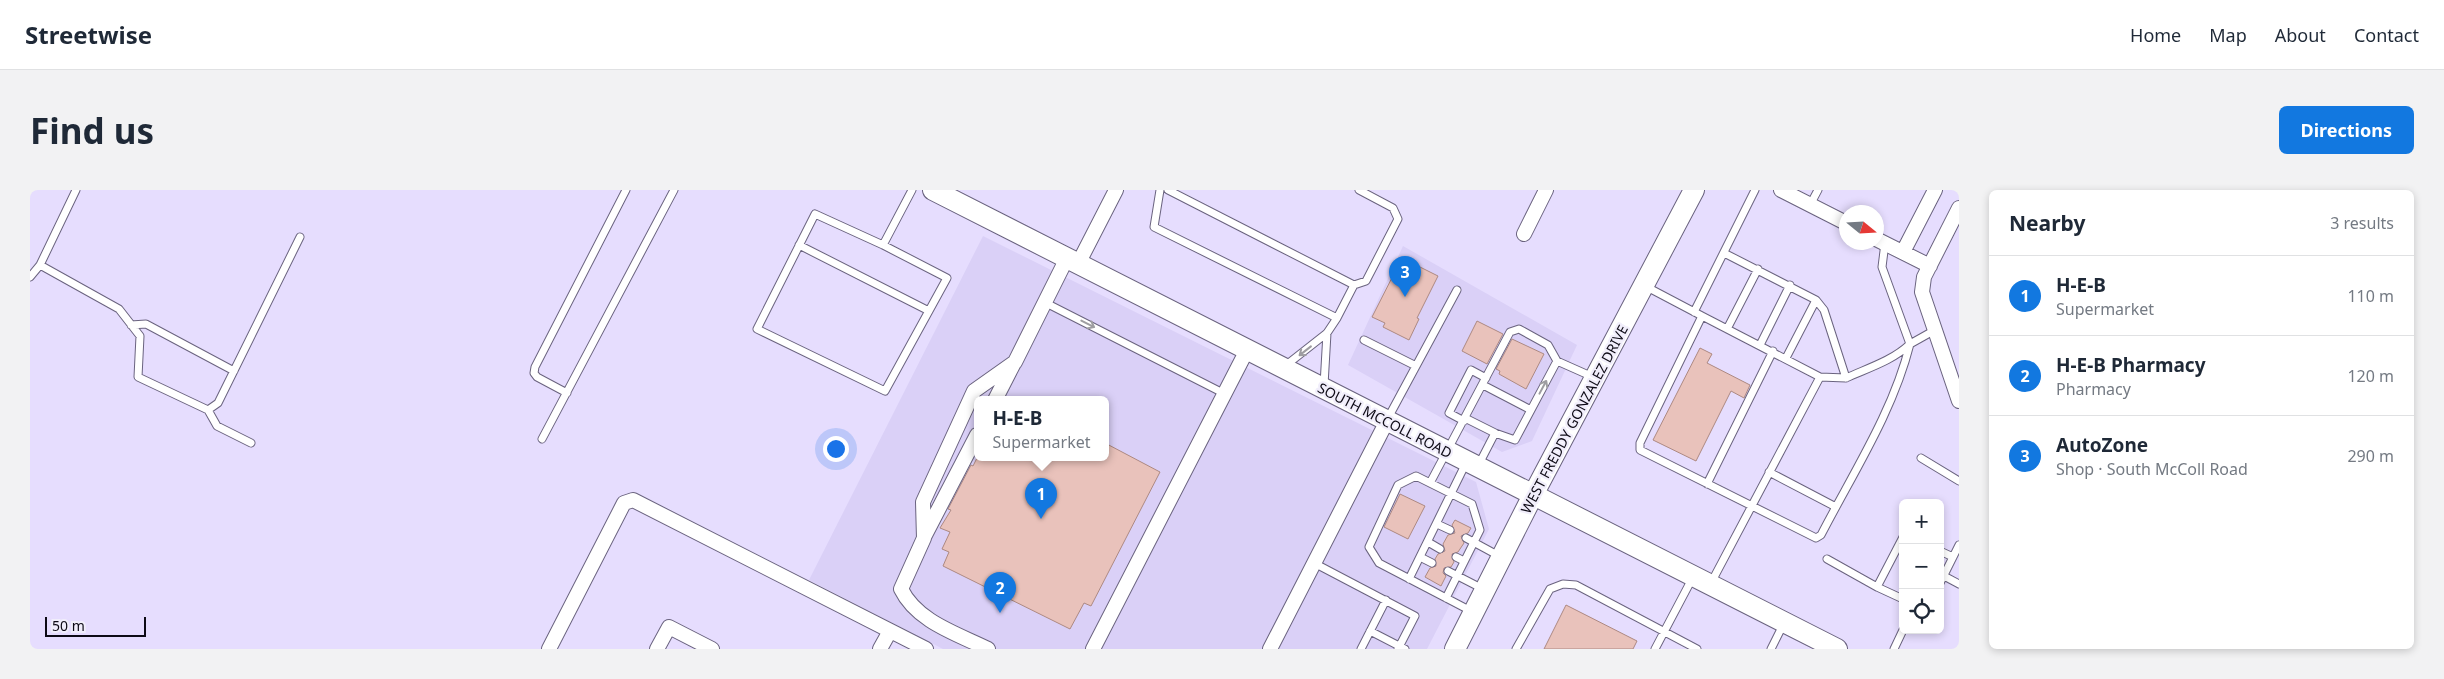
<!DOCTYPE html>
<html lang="en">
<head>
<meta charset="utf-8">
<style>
  :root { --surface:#fff; --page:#f2f2f3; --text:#1f2937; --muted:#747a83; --line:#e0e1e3; --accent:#1278e0 }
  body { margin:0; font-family:"Noto Sans",sans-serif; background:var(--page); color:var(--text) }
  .controls { position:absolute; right:15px; bottom:15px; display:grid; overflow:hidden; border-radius:8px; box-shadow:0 2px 8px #0003 }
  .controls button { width:45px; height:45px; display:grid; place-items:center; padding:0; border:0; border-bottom:1px solid var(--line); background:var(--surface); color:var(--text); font:25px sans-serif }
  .compass { position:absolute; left:1809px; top:15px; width:45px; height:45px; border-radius:50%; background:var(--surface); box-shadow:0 2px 8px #0003; rotate:108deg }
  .scale { position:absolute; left:15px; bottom:12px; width:101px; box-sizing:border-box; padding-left:5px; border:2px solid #0d0a15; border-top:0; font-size:14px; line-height:18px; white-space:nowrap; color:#0d0a15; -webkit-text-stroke:4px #f1eefb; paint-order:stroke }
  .you { position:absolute; left:805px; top:258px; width:18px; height:18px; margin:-12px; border:4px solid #fff; border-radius:50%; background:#1a73e8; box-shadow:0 0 0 8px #1a73e833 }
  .badge { display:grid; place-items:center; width:32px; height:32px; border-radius:50%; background:var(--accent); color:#fff; font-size:16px; font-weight:700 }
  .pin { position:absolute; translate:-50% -41px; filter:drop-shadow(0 1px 2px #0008) }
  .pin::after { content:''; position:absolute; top:26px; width:18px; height:15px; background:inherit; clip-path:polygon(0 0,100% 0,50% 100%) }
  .popup { position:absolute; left:944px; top:206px; width:135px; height:65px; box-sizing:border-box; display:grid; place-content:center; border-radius:8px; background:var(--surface); filter:drop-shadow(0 1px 4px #0005); font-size:16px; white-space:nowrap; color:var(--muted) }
  .popup b { font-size:19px; color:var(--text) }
  .popup::after { content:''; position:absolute; left:50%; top:100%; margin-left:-10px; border:10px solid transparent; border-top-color:var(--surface) }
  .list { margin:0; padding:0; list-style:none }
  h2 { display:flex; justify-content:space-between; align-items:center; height:65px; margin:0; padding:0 20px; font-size:21px }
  h2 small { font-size:16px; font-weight:400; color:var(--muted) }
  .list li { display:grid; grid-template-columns:32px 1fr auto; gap:15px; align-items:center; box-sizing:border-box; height:80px; padding:0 20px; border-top:1px solid var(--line) }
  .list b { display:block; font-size:19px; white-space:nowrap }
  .list p { margin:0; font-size:16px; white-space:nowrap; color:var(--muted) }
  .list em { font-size:16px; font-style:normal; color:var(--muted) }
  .icon { flex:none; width:28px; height:28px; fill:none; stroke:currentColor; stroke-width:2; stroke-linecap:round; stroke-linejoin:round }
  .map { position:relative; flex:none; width:1929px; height:459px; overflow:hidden; border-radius:8px }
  header { display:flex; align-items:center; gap:30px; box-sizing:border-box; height:70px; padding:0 25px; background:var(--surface); border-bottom:1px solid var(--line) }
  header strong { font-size:24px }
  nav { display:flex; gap:28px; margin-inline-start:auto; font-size:18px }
  .intro { display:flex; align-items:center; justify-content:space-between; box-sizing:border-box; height:120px; padding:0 30px }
  h1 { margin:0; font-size:35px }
  .button { padding:12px 22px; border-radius:8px; background:var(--accent); color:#fff; font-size:18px; font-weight:700 }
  main { display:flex; gap:30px; padding:0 30px }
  aside { flex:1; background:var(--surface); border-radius:8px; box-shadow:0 2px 8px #0003 }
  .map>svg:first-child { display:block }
  .built { fill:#dad0f7; fill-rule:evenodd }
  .building { fill:#e9c2bb; stroke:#ad8982 }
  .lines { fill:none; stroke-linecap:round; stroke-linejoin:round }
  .service-casing { stroke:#6a637f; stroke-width:9 }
  .minor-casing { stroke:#6a637f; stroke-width:16 }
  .secondary-casing { stroke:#6a637f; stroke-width:22 }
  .service { stroke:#fff; stroke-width:7 }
  .minor { stroke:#fff; stroke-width:14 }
  .secondary { stroke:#fff; stroke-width:20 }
  .oneway { stroke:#9e9da1 }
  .labels { text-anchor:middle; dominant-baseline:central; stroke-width:4.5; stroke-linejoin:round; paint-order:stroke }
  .street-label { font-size:14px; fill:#0d0a15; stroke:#f1eefb }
</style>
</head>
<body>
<header>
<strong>Streetwise</strong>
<nav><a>Home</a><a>Map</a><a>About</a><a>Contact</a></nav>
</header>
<div class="intro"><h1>Find us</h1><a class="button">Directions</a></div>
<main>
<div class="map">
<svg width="1929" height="459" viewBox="0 0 1929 459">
  <rect width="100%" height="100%" fill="#e6ddfe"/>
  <path class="built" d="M953,46L1446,292L1459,339L1397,459H913L779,390ZM947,210H1075V268H947Z
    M1373,56L1547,155L1502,251L1472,262L1318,175Z"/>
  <path class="building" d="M1372,68L1408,86L1387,128L1389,129L1379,150L1353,137L1355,133L1342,127Z
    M1447,131L1473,144L1457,174L1432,161Z
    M1482,149L1514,164L1496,199L1469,184L1470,181L1466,179Z
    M1670,158L1682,164L1677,173L1720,195L1714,208L1701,201L1666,271L1623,250Z
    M1075,253L1130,282L1061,416L1054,413L1040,439L913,376L919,362L912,359L920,342L910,338L921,320L918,319L941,275L943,276L947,268H1075Z
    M1370,304L1395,316L1378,349L1354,337Z
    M1425,330L1441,338L1438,343L1431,346L1434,353L1428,362L1422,364L1424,372L1421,377L1414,378L1413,383L1416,386L1411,396L1395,387L1400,378L1406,376L1405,369L1408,364L1415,361L1413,354L1418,345L1425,343L1422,335Z
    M1536,415L1607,451L1603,459H1514Z"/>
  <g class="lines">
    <defs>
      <path id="service" d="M1130,0L1124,37L1307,128L1297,143L1255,176
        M1138,0L1324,95
        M1780,15L1788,0
        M785,24L853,55L917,88L855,201L727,139Z
        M1855,53L1852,77L1880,154L1905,140
        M769,55L899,121
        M853,55L882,0
        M10,75L89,119L110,146L108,187L178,220L188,213L270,47
        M0,87L10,75L46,0
        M1615,96L1672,126L1610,253V260L1786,348L1791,345C1823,283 1863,222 1880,154
        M1014,112L1195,204
        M1664,122L1725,0
        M1672,126L1790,187
        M1307,128L1324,95L1336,91L1368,29L1363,18L1329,0
        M101,135L116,134L204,181
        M1697,139L1728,79
        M1334,150L1386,176
        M1730,155L1760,95
        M1756,168L1786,110
        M1527,171L1563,187
        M1816,188C1838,178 1862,171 1880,154
        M1294,195L1297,143
        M1453,195L1501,220
        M537,203L507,187L504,183L505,177L596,0
        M178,220L187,236L221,253
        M1358,228L1427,100
        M1435,228L1465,243
        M1434,231L1419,223L1441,180L1456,188
        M512,249L644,0
        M1891,268L1929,291
        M1739,282L1806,317
        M1400,293L1480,142L1489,139L1518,155L1527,171L1485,250L1465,243L1449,274
        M1677,294L1743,161
        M1407,334L1420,340
        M1873,347L1847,397L1873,409
        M1436,348L1471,367
        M1398,352L1410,359
        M1910,361L1923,367
        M1390,367L1402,373
        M1426,367L1434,371
        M1797,369L1847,397
        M1284,373L1385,426L1368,459
        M1418,381L1455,400
        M1914,386L1929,394
        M1379,389L1436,273
        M1681,393L1790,187L1816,188L1794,120L1786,110L1694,63
        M1910,393L1929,355
        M1416,408L1450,340L1442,314L1386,286L1368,295L1339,357L1349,373L1441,421
        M1340,441L1375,459
        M1331,459L1356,410
        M1486,459L1520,399L1533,394L1546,395L1667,459
        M1625,459L1663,387
        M1741,459L1754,433
        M1864,459L1873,440"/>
      <path id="minor" d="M1751,0L1816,33
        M1929,18L1894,87L1892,102L1929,211
        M1494,44L1516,0
        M1846,49L1900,76
        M1873,62L1905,0
        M1048,74L1086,0
        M965,210L984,173
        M894,347L947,245
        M519,459L594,313L603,310L896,459
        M627,459L639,437L682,459
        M850,459L860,441
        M958,459C928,444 887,432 871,399L894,348L893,312L944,201L985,172L1037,68
        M1063,459L1217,160
        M1240,459L1357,231"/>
      <path id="secondary" d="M903,0L1807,459
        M1425,459L1503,305L1664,0"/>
    </defs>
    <use href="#service" class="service-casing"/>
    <use href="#minor" class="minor-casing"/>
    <use href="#secondary" class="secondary-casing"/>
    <use href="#service" class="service"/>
    <use href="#minor" class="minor"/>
    <use href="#secondary" class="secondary"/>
  </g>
  <defs><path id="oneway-shaft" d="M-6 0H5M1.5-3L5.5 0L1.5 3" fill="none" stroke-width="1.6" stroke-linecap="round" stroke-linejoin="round" transform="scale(1.25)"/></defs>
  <g class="oneway">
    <use href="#oneway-shaft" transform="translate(1058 134) rotate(27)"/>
    <use href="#oneway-shaft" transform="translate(1275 161) rotate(142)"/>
    <use href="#oneway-shaft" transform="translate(1513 197) rotate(-62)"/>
  </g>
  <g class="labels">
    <g class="street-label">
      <text transform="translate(1544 229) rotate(-62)">WEST FREDDY GONZALEZ DRIVE</text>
      <text transform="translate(1355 230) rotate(27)">SOUTH MCCOLL ROAD</text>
    </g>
  </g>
</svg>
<div class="controls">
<button>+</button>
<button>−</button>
<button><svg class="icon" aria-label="locate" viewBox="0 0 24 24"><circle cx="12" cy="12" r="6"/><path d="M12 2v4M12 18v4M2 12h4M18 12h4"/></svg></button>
</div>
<svg class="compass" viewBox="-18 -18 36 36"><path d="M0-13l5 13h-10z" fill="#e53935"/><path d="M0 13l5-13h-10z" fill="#747a83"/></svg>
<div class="scale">50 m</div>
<div class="you"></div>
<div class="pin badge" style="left:1011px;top:329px">1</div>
<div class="popup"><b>H-E-B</b>Supermarket</div>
<div class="pin badge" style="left:970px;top:423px">2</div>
<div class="pin badge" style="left:1375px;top:107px">3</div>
</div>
<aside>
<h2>Nearby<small>3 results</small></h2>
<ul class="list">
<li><span class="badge">1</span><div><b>H-E-B</b><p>Supermarket</p></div><em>110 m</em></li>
<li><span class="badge">2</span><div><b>H-E-B Pharmacy</b><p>Pharmacy</p></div><em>120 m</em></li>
<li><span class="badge">3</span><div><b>AutoZone</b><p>Shop · South McColl Road</p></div><em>290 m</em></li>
</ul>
</aside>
</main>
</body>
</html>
